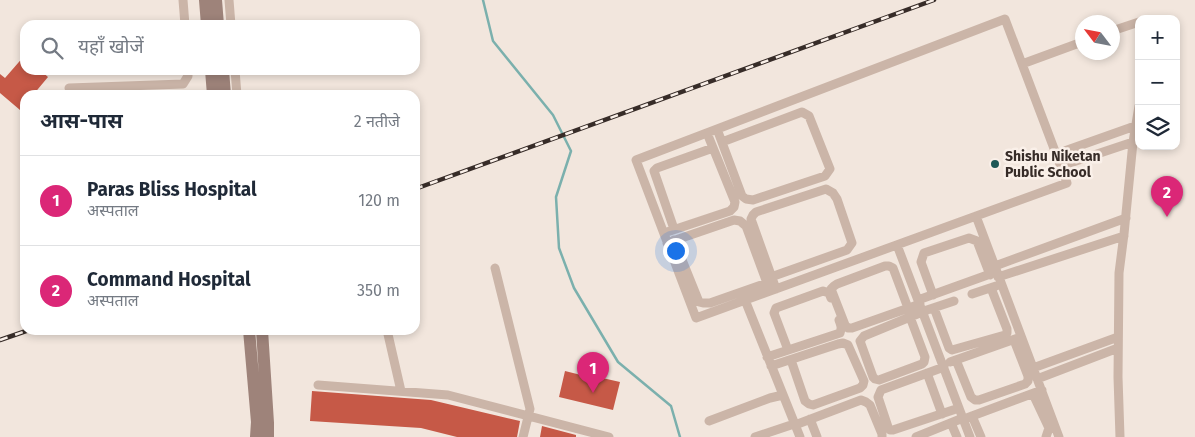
<!DOCTYPE html>
<html lang="hi">
<head>
<meta charset="utf-8">
<style>
  :root { --surface:#fff; --page:#f6f6f7; --text:#1f2937; --muted:#747a83; --line:#e0e1e3; --accent:#db2777 }
  body { margin:0; font-family:"Fira Sans","Noto Sans Devanagari",sans-serif; background:var(--page); color:var(--text) }
  .controls { position:absolute; right:15px; top:15px; display:grid; overflow:hidden; border-radius:10px; box-shadow:0 2px 8px #0003 }
  .controls button { width:45px; height:45px; display:grid; place-items:center; padding:0; border:0; border-bottom:1px solid var(--line); background:var(--surface); color:var(--text); font:25px sans-serif }
  .compass { position:absolute; left:1075px; top:15px; width:45px; height:45px; border-radius:50%; background:var(--surface); box-shadow:0 2px 8px #0003; rotate:302deg }
  .you { position:absolute; left:675px; top:250px; width:18px; height:18px; margin:-12px; border:4px solid #fff; border-radius:50%; background:#1a73e8; box-shadow:0 0 0 8px #1a73e833 }
  .badge { display:grid; place-items:center; width:32px; height:32px; border-radius:50%; background:var(--accent); color:#fff; font-size:16px; font-weight:700 }
  .pin { position:absolute; translate:-50% -41px; filter:drop-shadow(0 1px 2px #0008) }
  .pin::after { content:''; position:absolute; top:26px; width:18px; height:15px; background:inherit; clip-path:polygon(0 0,100% 0,50% 100%) }
  .list { margin:0; padding:0; list-style:none }
  h2 { display:flex; justify-content:space-between; align-items:center; height:65px; margin:0; padding:0 20px; font-size:21px }
  h2 small { font-size:16px; font-weight:400; color:var(--muted) }
  .list li { display:grid; grid-template-columns:32px 1fr auto; gap:15px; align-items:center; box-sizing:border-box; height:90px; padding:0 20px; border-top:1px solid var(--line) }
  .list b { display:block; font-size:19px; white-space:nowrap }
  .list p { margin:0; font-size:16px; white-space:nowrap; color:var(--muted) }
  .list em { font-size:16px; font-style:normal; color:var(--muted) }
  .icon { flex:none; width:28px; height:28px; fill:none; stroke:currentColor; stroke-width:2; stroke-linecap:round; stroke-linejoin:round }
  .map { position:relative; flex:none; width:1195px; height:437px; overflow:hidden }
  .search { position:absolute; background:var(--surface); box-shadow:0 2px 8px #0003; left:20px; top:20px; width:400px; height:55px; display:flex; align-items:center; gap:12px; box-sizing:border-box; padding:0 18px; border-radius:15px; color:var(--muted); font-size:19px }
  .panel { position:absolute; background:var(--surface); box-shadow:0 2px 8px #0003; left:20px; top:90px; width:400px; height:245px; border-radius:15px }
  .map>svg:first-child { display:block }
  .lines { fill:none; stroke-linecap:round; stroke-linejoin:round }
  .stream { stroke:#7bb0ad; stroke-width:2.5 }
  .building { fill:#c65947 }
  .street { stroke:#cbb5a8; stroke-width:9 }
  .secondary { stroke:#9e837a; stroke-width:12 }
  .rail-casing { stroke:#372c28; stroke-width:4.5 }
  .rail { stroke:#faf0e9; stroke-width:2.5; stroke-dasharray:8; stroke-linecap:butt }
  .poi-dot { fill:#1e5957; stroke:#faf0e9; stroke-width:2 }
  .labels { text-anchor:middle; dominant-baseline:central; stroke-width:5; stroke-linejoin:round; paint-order:stroke }
  .poi-label { font-size:14px; font-weight:bold; fill:#372c28; stroke:#faf0e9; text-anchor:start }
</style>
</head>
<body>
<div class="map">
<svg width="1195" height="437" viewBox="0 0 1195 437">
  <rect width="100%" height="100%" fill="#f2e6dd"/>
  <g class="lines">
    <path class="stream" d="M483,0L493,41L553,115L571,151L556,197L559,248L574,288L618,362L671,406L680,437"/>
  </g>
  <path class="building" d="M25,55V70H40L48,77L33,95H25V104L20,110L0,93V74L5,78Z
    M583,364L600,368L598,377L620,382L613,410L559,397L565,371L581,375Z
    M312,391L431,400L520,421L517,437H457L421,428L310,421Z
    M542,426L576,435V437H540Z"/>
  <g class="lines">
    <path class="street" d="M183,0L185,25
      M229,0L231,25
      M1005,19L1067,183L696,318L636,160Z
      M1112,31L1139,22
      M1022,64L1082,42
      M235,70L237,95
      M69,88L183,84L188,76V70
      M717,129L742,196L746,199L753,200L825,176L830,169L809,116L802,112L722,142
      M1056,154L1135,126
      M1061,166L1133,142
      M976,216L1059,437
      M674,229L654,171L657,168L713,148
      M664,233L730,211L734,207L735,202L707,133
      M674,240L699,302L703,303H710L767,283
      M667,243L734,220L740,221L746,226L770,291
      M897,245L970,437
      M995,266L1126,218
      M495,268L530,409L523,437
      M771,277L847,250L852,243L837,199L833,193L826,189L756,212L753,215L751,219L776,289
      M998,277L1124,236
      M972,294L996,286
      M933,295L921,262L924,253L969,238L977,241L990,275
      M745,300L800,437
      M918,300L993,273
      M908,308L893,268L889,266H885L837,284L834,286L831,289L845,325L848,328H852L920,304
      M934,308L949,348L952,350L1005,335L1007,333V329L991,288
      M910,317L925,357L924,362L922,364L879,380L875,379L873,377L860,341L864,336L927,310L954,301
      M387,330L401,391
      M788,350L774,313L776,308L823,291L829,293L831,298
      M767,357L840,333C842,328 841,325 839,320
      M956,360L971,397L975,400H979L1025,384L1028,381V376L1014,340
      M950,362L1018,338
      M771,366L838,344L843,343L848,345L864,381L863,385L860,388L813,405L809,404L805,401L791,360
      M944,367L881,390L878,397L888,427L890,430H893L959,408
      M1033,368L1118,337
      M927,373L942,414
      M1037,379L1118,348
      M318,385L448,395L609,437
      M1033,394L1049,428L1046,437
      M972,416L981,437
      M810,419L817,437
      M964,419L1042,390
      M709,421L770,398L783,395
      M951,423L957,437
      M795,425L861,400L866,402L870,405L882,434V437
      M755,437L794,424
      M916,437L963,418
      M1120,437L1118,377L1119,273L1124,234L1133,142L1139,106"/>
    <path class="secondary" d="M205,0L207,25
      M216,0L218,25
      M211,70L213,95
      M223,70L225,95
      M249,330L257,422L256,437
      M262,330L268,423V437"/>
    <defs>
      <path id="rail" d="M415,189L934,0
        M0,340L29,330"/>
    </defs>
    <use href="#rail" class="rail-casing"/>
    <use href="#rail" class="rail"/>
  </g>
  <circle class="poi-dot" cx="995" cy="164" r="5"/>
  <g class="labels">
    <g class="poi-label">
      <text x="1005" y="156">Shishu Niketan<tspan x="1005" dy="16">Public School</tspan></text>
    </g>
  </g>
</svg>
<div class="controls">
<button>+</button>
<button>−</button>
<button><svg class="icon" aria-label="layers" viewBox="0 0 24 24"><path d="M12 4l9 5-9 5-9-5zM3 14l9 5 9-5"/></svg></button>
</div>
<svg class="compass" viewBox="-18 -18 36 36"><path d="M0-13l5 13h-10z" fill="#e53935"/><path d="M0 13l5-13h-10z" fill="#747a83"/></svg>
<div class="you"></div>
<div class="pin badge" style="left:593px;top:393px">1</div>
<div class="pin badge" style="left:1167px;top:217px">2</div>
<div class="search"><svg class="icon" aria-label="search" viewBox="0 0 24 24"><circle cx="10" cy="10" r="6"/><path d="M15 15l6 6"/></svg>यहाँ खोजें</div>
<section class="panel">
<h2>आस-पास<small>2 नतीजे</small></h2>
<ul class="list">
<li><span class="badge">1</span><div><b>Paras Bliss Hospital</b><p>अस्पताल</p></div><em>120 m</em></li>
<li><span class="badge">2</span><div><b>Command Hospital</b><p>अस्पताल</p></div><em>350 m</em></li>
</ul>
</section>
</div>
</body>
</html>
